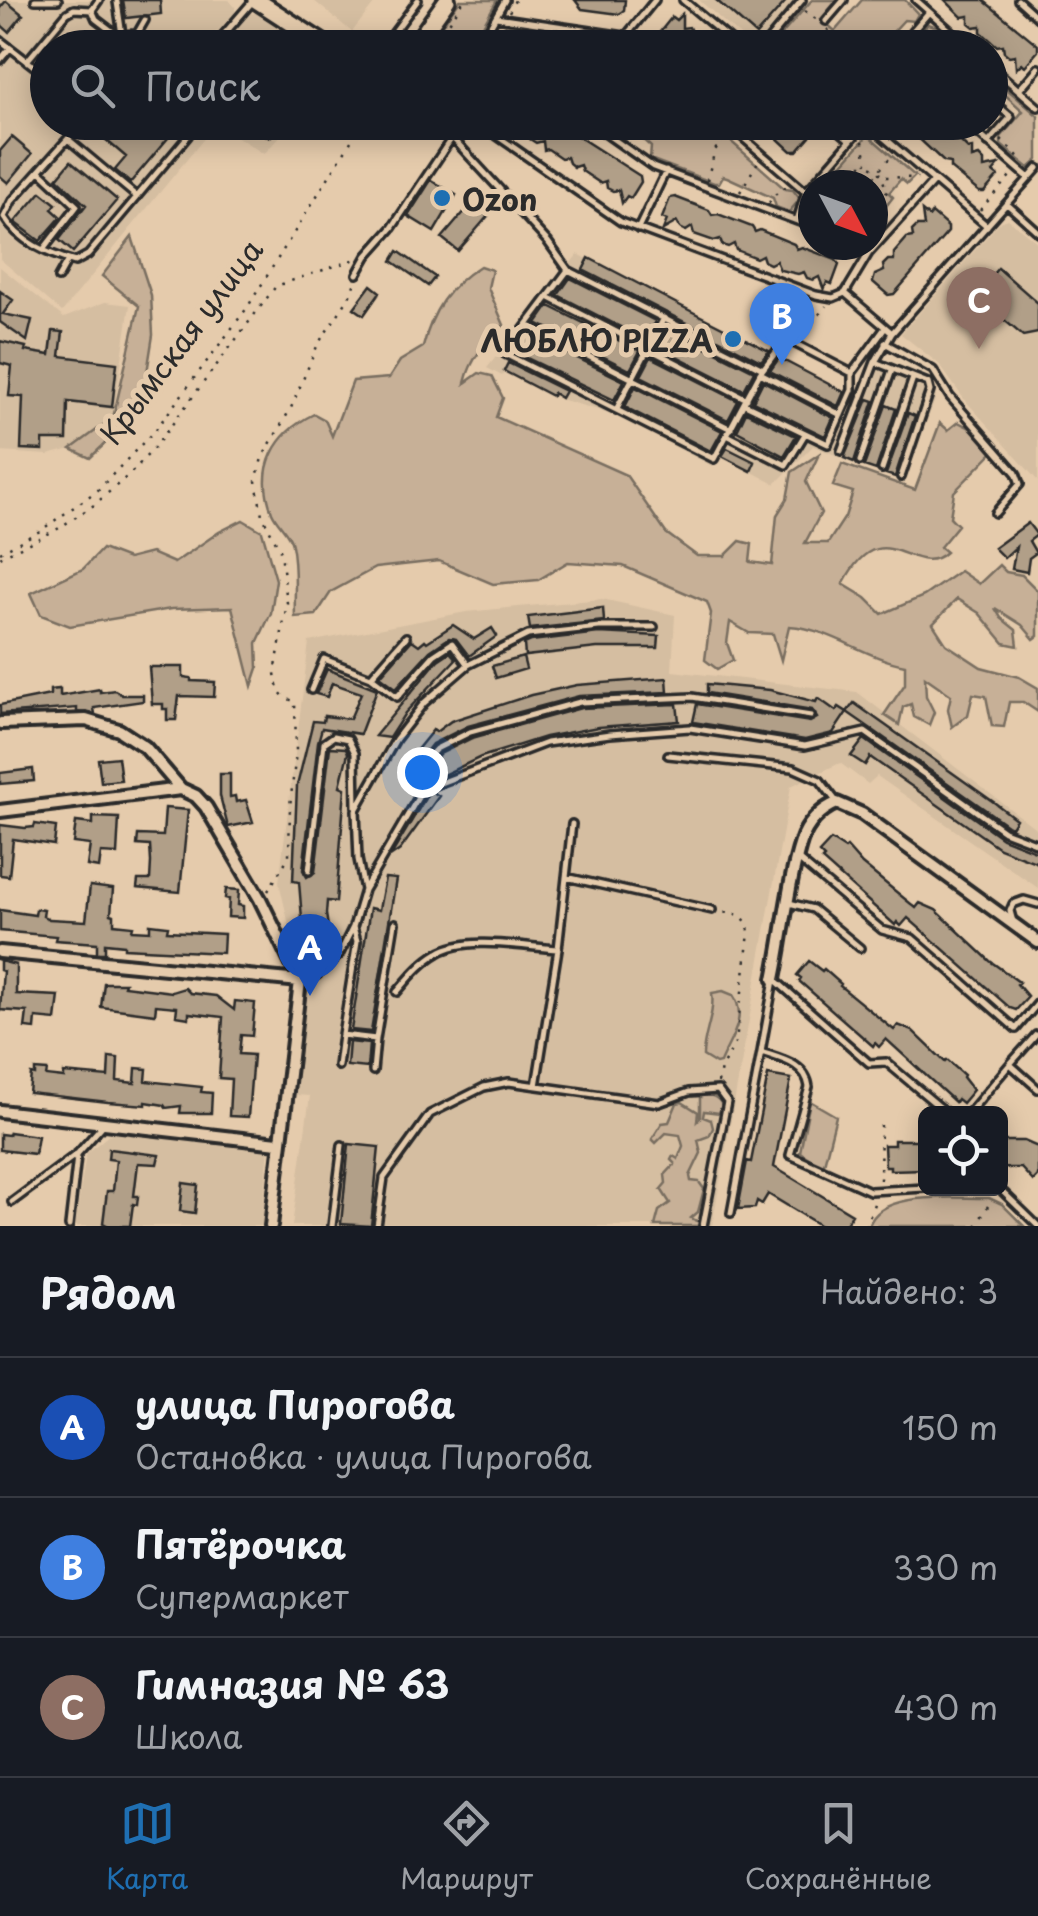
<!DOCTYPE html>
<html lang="ru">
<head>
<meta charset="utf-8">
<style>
  :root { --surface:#171b24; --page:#242831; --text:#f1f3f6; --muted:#9ea1a6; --line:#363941; --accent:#1f6fb2 }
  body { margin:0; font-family:"Playpen Sans",sans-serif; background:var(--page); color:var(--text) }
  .controls { position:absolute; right:30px; bottom:30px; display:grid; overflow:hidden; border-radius:15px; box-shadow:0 5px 25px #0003 }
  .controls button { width:90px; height:90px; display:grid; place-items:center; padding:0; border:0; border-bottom:2px solid var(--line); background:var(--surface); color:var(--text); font:50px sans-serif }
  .compass { position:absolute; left:798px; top:170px; width:90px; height:90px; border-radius:50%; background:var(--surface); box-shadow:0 5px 25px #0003; rotate:131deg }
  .you { position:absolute; left:422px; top:772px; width:35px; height:35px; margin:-25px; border:8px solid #fff; border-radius:50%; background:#1a73e8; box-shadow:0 0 0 15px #1a73e833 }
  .badge { display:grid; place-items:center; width:65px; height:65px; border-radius:50%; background:var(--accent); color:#fff; font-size:32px; font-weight:700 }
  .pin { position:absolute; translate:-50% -82px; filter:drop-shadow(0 2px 5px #0008) }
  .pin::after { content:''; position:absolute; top:52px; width:35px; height:30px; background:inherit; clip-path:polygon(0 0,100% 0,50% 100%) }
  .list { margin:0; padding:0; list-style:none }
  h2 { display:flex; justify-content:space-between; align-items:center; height:130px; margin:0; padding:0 40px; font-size:42px }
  h2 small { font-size:32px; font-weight:400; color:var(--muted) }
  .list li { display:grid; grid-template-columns:65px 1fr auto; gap:30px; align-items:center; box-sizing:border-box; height:140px; padding:0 40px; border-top:2px solid var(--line) }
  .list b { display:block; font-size:38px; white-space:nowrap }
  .list p { margin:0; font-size:32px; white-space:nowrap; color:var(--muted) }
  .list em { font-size:32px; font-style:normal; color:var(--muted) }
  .icon { flex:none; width:55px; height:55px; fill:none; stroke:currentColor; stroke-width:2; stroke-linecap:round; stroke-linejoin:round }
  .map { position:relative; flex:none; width:1038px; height:1226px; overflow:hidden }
  .search { position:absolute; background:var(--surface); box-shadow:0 5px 25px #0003; left:30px; right:30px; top:30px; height:110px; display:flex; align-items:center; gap:25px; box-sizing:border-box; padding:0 35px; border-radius:55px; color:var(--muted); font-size:38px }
  .sheet { height:550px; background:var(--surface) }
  nav { display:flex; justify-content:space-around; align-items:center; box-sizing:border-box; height:140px; border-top:2px solid var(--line); background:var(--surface); font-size:28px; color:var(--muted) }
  nav a { display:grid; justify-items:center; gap:5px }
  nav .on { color:var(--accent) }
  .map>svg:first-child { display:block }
  .built { fill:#d5bea1 }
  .green { fill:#c7b097; stroke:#796e61; stroke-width:2.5 }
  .building { fill:#b19f88; stroke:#2b2b2b; stroke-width:2.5 }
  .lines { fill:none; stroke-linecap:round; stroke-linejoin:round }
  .lane-casing { stroke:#2b2b2b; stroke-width:12 }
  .street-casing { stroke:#2b2b2b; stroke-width:18 }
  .secondary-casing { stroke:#2b2b2b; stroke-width:22 }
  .path { stroke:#2b2b2b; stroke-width:2.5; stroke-dasharray:2.5 8; stroke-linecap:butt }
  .lane { stroke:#e5cbac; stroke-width:5 }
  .street { stroke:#e5cbac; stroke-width:10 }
  .secondary { stroke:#e5cbac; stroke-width:15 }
  .poi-dot { fill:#1f6fb2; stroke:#e5cbac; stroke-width:4 }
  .labels { text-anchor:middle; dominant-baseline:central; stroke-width:10; stroke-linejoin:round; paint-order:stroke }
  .poi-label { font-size:30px; font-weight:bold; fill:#2b2b2b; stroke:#e5cbac; text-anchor:start }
  .street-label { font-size:30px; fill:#2b2b2b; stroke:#e5cbac }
</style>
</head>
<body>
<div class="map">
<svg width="1038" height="1226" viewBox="0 0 1038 1226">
  <rect width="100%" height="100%" fill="#e5cbac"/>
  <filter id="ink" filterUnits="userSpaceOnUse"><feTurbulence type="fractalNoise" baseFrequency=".01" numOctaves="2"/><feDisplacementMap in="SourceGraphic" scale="20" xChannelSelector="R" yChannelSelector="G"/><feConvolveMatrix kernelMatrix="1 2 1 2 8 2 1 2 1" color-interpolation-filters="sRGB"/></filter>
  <g filter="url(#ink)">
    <path class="built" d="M0,0H229L235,7V12L203,47L48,48V122L292,123L264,154L222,127L216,132L211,130L62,312L0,259Z
      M313,0H377L352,32Z
      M699,0H812L770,48L753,47Z
      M259,12L265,13L319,48H218L249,14Z
      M1008,219L1038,243V481L964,399L939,364L901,334L1000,222Z
      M578,254L769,352L778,358L771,371L850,412L870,359L880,358L933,378L936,397L904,482L813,446L775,484L722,456L712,466L616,415L563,400L505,371L502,376L487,368Z
      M0,267L64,318L105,302L130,305L113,418L71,449L48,455L0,452Z
      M602,599L675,615L672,671L857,692L1038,830V888L877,776L868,784L840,763L791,786L712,1226H292L310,1096L295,1095L305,995L279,882L309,642L466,612Z
      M116,1129L269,1147L262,1226H75L86,1154Z"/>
    <path class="green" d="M460,0H497L471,47H426Z
      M812,0H837L821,19L835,31L862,0H905L918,14L914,21L904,20L879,47L770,48Z
      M928,24L938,27L961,47H906Z
      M496,28L584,45L593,38L598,47H502L492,39Z
      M990,74L1038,116V160L1029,168L1001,145V137L1023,111L991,82Z
      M613,123H710L785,189L793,190L800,199L789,212L776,207L773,198L727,177L723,176L719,183H714L650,159L651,147L633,130L627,136H618L622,130Z
      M868,135L915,176L907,184L901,179L889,193L893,197L873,223V185H824Z
      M132,237L151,295L153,335L146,379L134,416L90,458L71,449L113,418L139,306L102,276Z
      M480,266L492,270L488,288L504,325C486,343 471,357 465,383L479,373L492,376L503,398L496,417L626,475L666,533L697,556H725L740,541L752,544L750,562L772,565L777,515L787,499L792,472L819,454L806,482L821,513L805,543H828L845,517L853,492L833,486L842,464L915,490L940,423L948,430L958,422L974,430L994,451L954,492L950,517L958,525L940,547L946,552C913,583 883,507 843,584L866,598L882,614L924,596L960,571L979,584L999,565L1006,572L1022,575L1038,591V636L1034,639L1022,625L995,608L1001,618L1016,630L1018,646L1004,643L979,613L957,599L933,624L946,644L981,667L1019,677L1038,688V712L1023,702H1009L1004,727L992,726L986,696L973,694L968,715L952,727L948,709L951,695L925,677L926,696L934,712L929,725L914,717L911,704L903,707L899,725L884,715L905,684V665C863,657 832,629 789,626L781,660L773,634L749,633L730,622L727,643L733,660L717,669L705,660L711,613L707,602L623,566L568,562L538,580L493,584L439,561L375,568L331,592L316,615L295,617C294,594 297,568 292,545C290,533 277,524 272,512C255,468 275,433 314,414L325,420L332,436L353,381L389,378L400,361L423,347C432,311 448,286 480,266Z
      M243,520L262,531L276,580L271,613L257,643L258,668L252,686L232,607L171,609L70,626L41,615L31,593L83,569L102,549L128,559L151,553L174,563L219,532Z
      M723,991L733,995C749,1018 728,1042 720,1063L716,1064L703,1056C703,1035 715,1015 712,993Z
      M700,1094C710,1094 718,1096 722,1105L719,1113L704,1111L703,1117L711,1120L713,1128L709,1136L698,1140L701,1153L690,1176L691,1181L699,1182L704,1189L698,1212L691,1218L701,1223V1226H655L659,1211L670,1203L661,1189L666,1183L665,1175L675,1164L671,1160L673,1156L678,1159L683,1146L680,1135L666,1133L656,1143L652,1139L662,1123L669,1122L677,1103L682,1102L698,1112L697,1121L700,1118Z
      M810,1101L836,1116L823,1168L800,1152Z
      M989,1198L1002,1204L1024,1226H869C880,1189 957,1199 989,1198Z"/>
    <path class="building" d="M123,0H160L161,14L126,18Z
      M575,0H625L624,11L619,14L582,9Z
      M716,0H787L756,35Z
      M945,0H983L1038,45V51L1025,66L1022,63L1016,69L1015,55L1009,56L1004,52L1003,45L997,46L981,32V26L974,27L969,23V16L962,17Z
      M6,1L23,15L9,32L0,24V8Z
      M682,14V28L689,27L694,38L708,37L699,48H672L660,39L659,33L672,17L676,20Z
      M108,122H163L174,131L130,183L115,170L126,157L99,134Z
      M505,122L560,125L564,132H571L640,176L641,182L631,198L627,196L622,203L619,190L613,191L607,188L606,181L600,183L582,171L580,165L574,167L569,163L567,157L561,158L548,149L544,150L543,141L536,143L530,139L529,132L523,134Z
      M760,122H798L802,126L812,125L806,132L810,136L797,151H791Z
      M902,122H938V128L949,132L950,139L956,137L968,149L972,148V158L979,156L984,161V168L999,165L993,172L998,176L984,192H979L950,168V163L944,162L913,133L906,131Z
      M12,137L32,154L8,183L0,176V151Z
      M71,161L117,200L73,252L59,240L86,205L57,178Z
      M431,180L456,195L434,232L408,216Z
      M41,192L56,204L52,209L61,217L40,241L15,222Z
      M675,197L709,210L712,215L718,214L752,227L755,232L760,230L794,244L797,249L802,247L836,260L839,265L832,284L827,282L824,290L819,277L813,280L807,278L804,272L798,274L780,270L776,261L770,264L764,261L762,255L756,258L736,250L734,244L728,247L722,245L720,239L714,241L694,234L692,227L686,231L680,228L677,222L663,230L667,220L662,218L670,198Z
      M472,203L488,216L458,251L442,238Z
      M922,211L929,217L932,213L948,227V232L894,294L888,295L873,282L875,275L884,271L883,265L888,260H894V253L907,238L913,237L912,231L917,226H924Z
      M398,251L435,277L428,286L392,261Z
      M589,258L681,306L769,351L761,361L583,270Z
      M998,268L1038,303V333L1023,336L975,295Z
      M570,278L655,321L646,340L558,295Z
      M371,285L380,292L364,315L354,308Z
      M0,291L13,300L3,314L32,320L27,341L0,322Z
      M549,306L640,351L630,370L537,323Z
      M666,327L754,371L744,390L657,346Z
      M53,331L63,332L60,356L117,363L112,407L68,402L67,440H43V450L21,449L23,397L9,396L12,366L0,363V341L26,347L25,351L50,355Z
      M528,334L624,381L614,400L514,352Z
      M651,357L738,401L728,420L641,376Z
      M779,358L844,392L838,406L770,371Z
      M508,363L565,391L561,398L553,393L552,396L504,371Z
      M763,381L833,418L825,436L753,401Z
      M635,387L722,431L711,451L625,407Z
      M868,399L874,401L854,462L844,458Z
      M886,405L896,409L876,470L864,466Z
      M746,412L796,436L784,456L737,431Z
      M908,413L915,416L895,477L886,474Z
      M727,448L755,462L751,471L722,456Z
      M1028,523L1037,535L1029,541L1036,553L1029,558L1027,572L1012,569L1016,547L1004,558L994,548Z
      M603,608L604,621L530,629L528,617Z
      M453,625L474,639L492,628L497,636L469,656L456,639L449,638L430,651L396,688L380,676L412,640L419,645L425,640L427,642Z
      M599,633L659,636L658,648H597L525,656L524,644L531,641Z
      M450,652L456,659L405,713L389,738L375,736L438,660Z
      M523,657L526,669L496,678L492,666Z
      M149,667H183V677L191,678V681L215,682L214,697L179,696L176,720H167V709H163V704H152Z
      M327,669L377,689L360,734L322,728L318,742L303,870L307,877L315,872L330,747L346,748L348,753L340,786L345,788L336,902L327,901L326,914L332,953L305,955L299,882L293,881L297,786L313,721L323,722L324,716L350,719L361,693L332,683L327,697L316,694Z
      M667,678L668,692L579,696L468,726L432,744L413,768L406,763L433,730L436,732L451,721L531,695L577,685Z
      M707,684L770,690L816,702L818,698L836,711L839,707L847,712L833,733L805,740L693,722L697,704L810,722L817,718L812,710L707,693Z
      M60,689V696L100,689V692L115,690L122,695H143V701L94,708L95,714L77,712V708L0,714V705L50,695V690Z
      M854,703L995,803L1016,819L1011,827L1007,825L870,728L847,712Z
      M677,704L679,721L598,727L545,737L481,757L439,777L431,763L440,754L472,738L581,708Z
      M864,739L1002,838L1038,852V863L999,848L870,757L865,765L851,756Z
      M118,757L121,780L101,782L98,759Z
      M33,769L34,781L0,784V773Z
      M220,774H230V797L235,796L236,802L246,800L253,822L228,827L220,796Z
      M430,790L439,796L400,850L390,857Z
      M165,808L188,810L180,892L137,888L138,880H150L151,862L150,846L137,845L138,835L163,836Z
      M93,817L119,818L117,854L101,853L99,868L87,866L90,845L73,843L76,822L93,824Z
      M35,824L56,827L54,845L13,839L9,876L0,875V825L25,828L34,827Z
      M831,840L845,849L847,847L862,864L916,908L920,903L936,910L990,961L1019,982L1017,984L1028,997L1016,1010L1010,1008L908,918L901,926L897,922L895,925L822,860L824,858L819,853Z
      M385,878L396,879L371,1032L351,1030L370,908L379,910Z
      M90,886L113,889L111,914L114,915V924L133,926L132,930L150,931V924L168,926L167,931L224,934L223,953L124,948V945L105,943V953H97V943L55,940L56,936L0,931V910L35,915L36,909L44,910L43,916L49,919L86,921Z
      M226,889L239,890L238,905L243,906V918L228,917L229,899L225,898Z
      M0,961L16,965V994L59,996L56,1020L36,1018L35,1029L25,1028L27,1012L0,1010L3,971L0,970Z
      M809,961L822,971L824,969L841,984L840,986L894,1030L898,1025L913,1031L945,1062L947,1060L964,1075L963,1077L973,1090L962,1103L957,1099L955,1102L886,1039L879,1047L875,1043L873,1046L799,981L801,978L797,975Z
      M104,983H125L124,986L172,992L185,988L190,993L216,996L234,1010L235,1001L255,1003L252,1036L241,1035L239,1054L253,1055L248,1117L229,1116L231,1079L219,1078L223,1017L189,1013V1018L176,1016L177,1007L156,1005L155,1014L101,1007Z
      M349,1042L369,1044L367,1068L347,1066Z
      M109,1057L118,1058L117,1081L135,1083L136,1068L147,1069L146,1081L202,1087L201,1092L212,1093L211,1113H180L181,1106L166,1108L164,1105L146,1102V1105L108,1102L29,1093L31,1074L35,1075V1070L47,1071L46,1076L64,1078V1073L108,1077Z
      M768,1075L791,1079L774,1167L852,1214L844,1226H821L768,1194L762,1204L757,1201L755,1208L738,1209L747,1161L751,1162Z
      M9,1132L38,1136L35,1154L0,1150V1134L8,1135Z
      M894,1140H921V1145H926V1169L890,1170V1166H885L884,1145H894Z
      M1000,1141H1024L1038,1147V1176L1033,1181L1021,1168H1000Z
      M349,1144L379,1147L371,1226L341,1224Z
      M109,1149L159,1155L157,1164L138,1163L134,1196H138L137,1205L133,1204L130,1226H109L103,1223L107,1191H113L116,1160L108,1159Z
      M183,1183L198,1185L195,1213L180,1211Z"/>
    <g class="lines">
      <defs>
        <path id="lane" d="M35,0H58
          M99,0L92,10L96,19L117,35L137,34L145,20
          M683,0L740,48
          M916,0L970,48
          M1018,0L1038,18
          M117,2L122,35
          M496,17L625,36L638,48
          M826,21L844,0
          M0,40L48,77
          M212,48L252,2
          M285,48L296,30
          M370,48L386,43L418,0
          M478,48L505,0
          M616,48L655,0
          M762,48L802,0
          M898,48L929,12
          M0,60L10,48
          M27,61L67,13L74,9L92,10
          M990,65L1038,107
          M1019,90L1038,68
          M83,122L12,201L4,217C19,242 48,254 75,262L88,255L188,136L194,122
          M438,122L548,242L568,270L763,369
          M477,122L621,222L816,295L833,298L845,293L869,253L934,181
          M589,122L653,167L813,227
          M725,122L806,192
          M829,122L850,140
          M866,122L987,226
          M965,122L1029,178
          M269,132L279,122
          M69,140L136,196
          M988,143L1011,117L990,99
          M41,172L77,206L43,250
          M1007,204L1038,232
          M797,220L806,192L866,123
          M638,229L666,171
          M858,245L869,253
          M568,270L505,354L714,459L760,373L786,339L852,373
          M357,274L367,256L392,228L451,139
          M58,278L68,260
          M845,293L892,333L1038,168
          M550,298L747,399
          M527,325L731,429
          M885,343L933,370L950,397L1016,473L1020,484L995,513
          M875,362L928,383L930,391L901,477
          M760,373L841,415
          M745,404L828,444L852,390V373L885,328
          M617,408L664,318
          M729,436L786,465L805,434
          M841,451L875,362L892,333
          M860,461L892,370
          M882,469L913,378
          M468,665L528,635L599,627H654
          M311,690L324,659L371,677L406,637
          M811,716L692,697L580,702L470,732L436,749L423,763L435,785L546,743L610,734L690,728L805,746L865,732L1004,831L1038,844
          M668,755L793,768L820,780L836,801
          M798,859L882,930L912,938L1016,1029L1038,1003
          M309,871L324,743L334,736L348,739L355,753L356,807
          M566,877L712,910
          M364,890L358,859L356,810L396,739L424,703L468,665L452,643L434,655L397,697L371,677
          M789,903L813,909L860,948
          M1013,922L1010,911L1013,904L1024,900L1038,904
          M353,927L357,941L342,1035L376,1039L395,923
          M774,979L869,1063L886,1062L948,1114
          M774,980L761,1052C781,1059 806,1063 809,1087L790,1155L870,1191L926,1188
          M302,981L317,975L339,955L353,927L364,890L430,777
          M397,992C410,977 422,962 438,953C467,935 524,947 558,949
          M1036,1035L1010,1064L1038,1089
          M338,1066L342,1035
          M373,1071L376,1039
          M536,1086L558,949L572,824
          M968,1114L1010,1064
          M999,1188L1038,1226
          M12,1202L78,1153L103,1125
          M731,1213L761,1052
          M69,1226L77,1156
          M332,1226L342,1145
          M377,1226L384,1178L430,1114L484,1087L509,1082L659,1103L689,1092L718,1090L727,1102L703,1226"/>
        <path id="street" d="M1,723L86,720L119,730L145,747L181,789L196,796L206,807L260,899L300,981L271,1226
          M0,811L181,789
          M0,952L300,981
          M774,979C783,937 788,882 801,842C806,825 821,809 837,803L862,814L1038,942
          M0,1111L278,1143"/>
        <path id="secondary" d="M256,0L330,48
          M413,48L447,0"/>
      </defs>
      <use href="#lane" class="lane-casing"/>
      <use href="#street" class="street-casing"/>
      <use href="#secondary" class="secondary-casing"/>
      <path class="path" d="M805,11L817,20
        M509,12L515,0
        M505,25L509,48
        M827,29L849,48
        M445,31L469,48
        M492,42L500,28
        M340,44L357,48
        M432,48L464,0
        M576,48L586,38
        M623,122L624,136
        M981,122L991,131
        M1001,140L1023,161
        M863,141L867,163
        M838,166L860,185
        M886,177L918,178
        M707,180L715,150L728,134
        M839,185C845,165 862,160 879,170L887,191L881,203L873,209
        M867,185L893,154
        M740,192L759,160
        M769,203L772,197L788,185
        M980,210L1011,175
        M799,339L826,306
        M0,552L40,531L98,490L156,429L247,308L363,122
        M0,557L56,530L94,505L131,473L155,447L276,286L356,259
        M268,891L289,856L290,806L296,752L295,701C279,698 277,688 275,673L287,603L281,552L262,515L256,481L262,458L291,408L318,344L349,298L355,282
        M718,1083L721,1068L736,1042L749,933C747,914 737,914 721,912
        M880,1180L881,1122
        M866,1226L876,1198
        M976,1226L988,1206"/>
      <use href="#lane" class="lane"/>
      <use href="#street" class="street"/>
      <use href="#secondary" class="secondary"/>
    </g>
  </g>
  <g class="poi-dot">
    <circle cx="442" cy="198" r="10"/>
    <circle cx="733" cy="339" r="10"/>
  </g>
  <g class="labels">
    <g class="poi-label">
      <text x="462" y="198">Ozon</text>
      <text x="713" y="339" text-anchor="end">ЛЮБЛЮ PIZZA</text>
    </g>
    <g class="street-label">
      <text transform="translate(180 341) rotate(-53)">Крымская улица</text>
    </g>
  </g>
</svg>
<div class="controls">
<button><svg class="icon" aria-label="locate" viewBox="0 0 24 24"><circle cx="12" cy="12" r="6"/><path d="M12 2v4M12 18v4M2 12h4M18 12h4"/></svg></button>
</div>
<svg class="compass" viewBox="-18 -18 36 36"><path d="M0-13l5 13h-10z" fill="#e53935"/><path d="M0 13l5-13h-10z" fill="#9ea1a6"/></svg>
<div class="you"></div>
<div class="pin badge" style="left:310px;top:996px;background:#1a4fb4">A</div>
<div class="pin badge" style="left:782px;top:365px;background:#3f7fe0">B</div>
<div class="pin badge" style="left:979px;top:349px;background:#8d6e63">C</div>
<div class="search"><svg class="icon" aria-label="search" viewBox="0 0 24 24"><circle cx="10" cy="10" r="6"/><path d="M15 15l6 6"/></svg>Поиск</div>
</div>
<section class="sheet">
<h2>Рядом<small>Найдено: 3</small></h2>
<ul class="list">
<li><span class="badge" style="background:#1a4fb4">A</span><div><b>улица Пирогова</b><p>Остановка · улица Пирогова</p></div><em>150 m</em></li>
<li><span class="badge" style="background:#3f7fe0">B</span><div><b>Пятёрочка</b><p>Супермаркет</p></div><em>330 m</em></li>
<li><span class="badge" style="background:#8d6e63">C</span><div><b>Гимназия № 63</b><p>Школа</p></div><em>430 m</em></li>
</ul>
</section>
<nav>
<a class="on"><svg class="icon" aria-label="map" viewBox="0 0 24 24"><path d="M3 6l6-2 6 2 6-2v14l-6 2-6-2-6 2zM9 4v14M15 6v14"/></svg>Карта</a>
<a><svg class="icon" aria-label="directions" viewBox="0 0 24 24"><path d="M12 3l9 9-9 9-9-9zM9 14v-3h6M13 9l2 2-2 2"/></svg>Маршрут</a>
<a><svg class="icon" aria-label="saved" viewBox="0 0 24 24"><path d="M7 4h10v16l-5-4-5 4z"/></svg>Сохранённые</a>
</nav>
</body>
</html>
